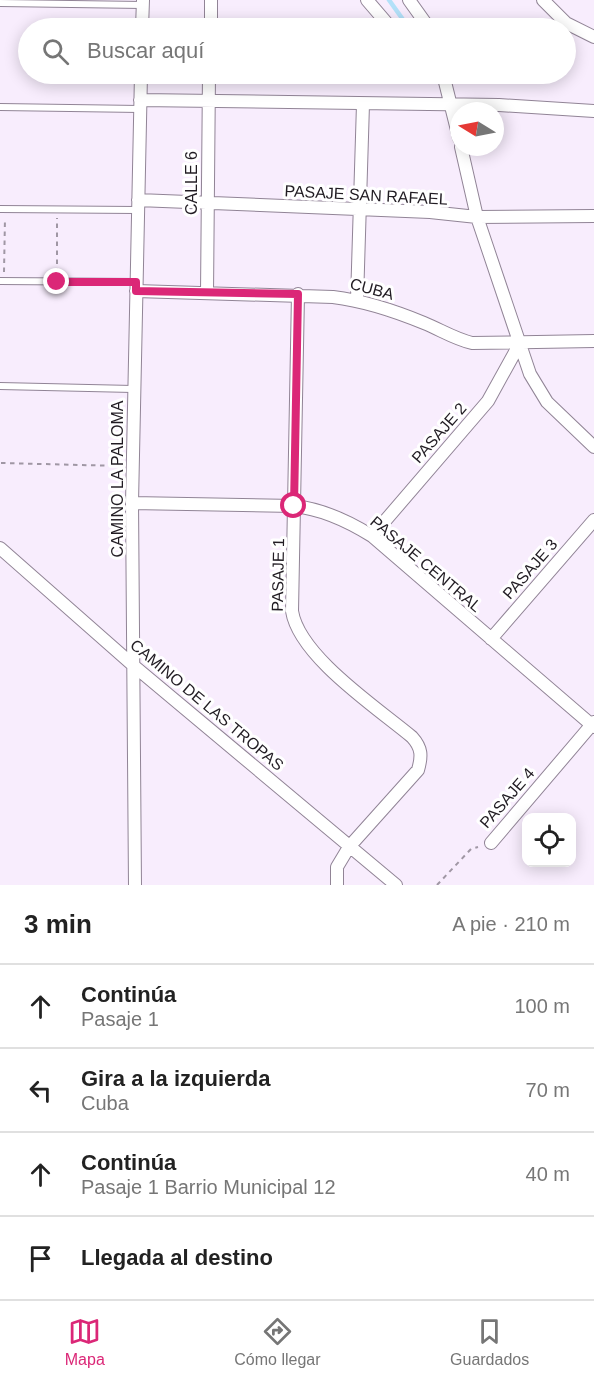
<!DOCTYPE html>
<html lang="es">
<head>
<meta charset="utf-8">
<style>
  :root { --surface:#fff; --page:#f2f2f2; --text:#222; --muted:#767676; --line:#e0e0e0; --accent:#db2777 }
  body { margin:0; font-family:Helvetica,sans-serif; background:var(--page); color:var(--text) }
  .controls { position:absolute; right:18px; bottom:18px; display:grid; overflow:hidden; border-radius:12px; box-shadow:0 3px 15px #0003 }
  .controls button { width:54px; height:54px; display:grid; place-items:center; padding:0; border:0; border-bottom:2px solid var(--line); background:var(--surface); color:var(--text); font:30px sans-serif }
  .compass { position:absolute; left:450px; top:102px; width:54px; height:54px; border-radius:50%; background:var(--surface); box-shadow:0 3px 15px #0003; rotate:280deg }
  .stop { position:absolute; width:18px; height:18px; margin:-14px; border:4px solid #db2777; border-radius:50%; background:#fff }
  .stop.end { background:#db2777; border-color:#fff; box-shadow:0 2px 6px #0008 }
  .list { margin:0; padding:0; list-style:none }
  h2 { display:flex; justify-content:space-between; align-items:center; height:78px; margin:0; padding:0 24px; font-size:26px }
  h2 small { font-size:20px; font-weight:400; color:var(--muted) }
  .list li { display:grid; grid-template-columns:39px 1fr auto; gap:18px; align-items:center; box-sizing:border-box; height:84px; padding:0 24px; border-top:2px solid var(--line) }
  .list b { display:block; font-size:22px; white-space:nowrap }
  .list p { margin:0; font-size:20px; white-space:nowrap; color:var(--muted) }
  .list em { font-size:20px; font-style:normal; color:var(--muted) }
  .icon { flex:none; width:33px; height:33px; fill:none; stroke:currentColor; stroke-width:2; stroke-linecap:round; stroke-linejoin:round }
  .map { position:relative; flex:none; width:594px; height:885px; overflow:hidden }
  .search { position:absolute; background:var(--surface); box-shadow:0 3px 15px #0003; left:18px; right:18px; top:18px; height:66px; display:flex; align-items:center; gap:15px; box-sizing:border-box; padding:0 21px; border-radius:33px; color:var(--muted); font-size:22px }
  .sheet { height:414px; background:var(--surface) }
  nav { display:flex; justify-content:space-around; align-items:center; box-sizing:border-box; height:84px; border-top:2px solid var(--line); background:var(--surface); font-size:16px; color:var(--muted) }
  nav a { display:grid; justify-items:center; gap:3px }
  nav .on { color:var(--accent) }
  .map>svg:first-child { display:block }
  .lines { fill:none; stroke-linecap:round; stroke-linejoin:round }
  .stream { stroke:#b3e1f9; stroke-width:4.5 }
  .service-casing { stroke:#918496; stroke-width:8 }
  .minor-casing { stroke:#918496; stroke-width:14 }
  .path { stroke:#a097a4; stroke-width:2; stroke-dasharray:4.5 4.5; stroke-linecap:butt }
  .service { stroke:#fff; stroke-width:6 }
  .minor { stroke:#fff; stroke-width:12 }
  .route { stroke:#db2777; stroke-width:8 }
  .labels { text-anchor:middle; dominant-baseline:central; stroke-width:6; stroke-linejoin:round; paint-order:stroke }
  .street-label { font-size:16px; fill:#211c23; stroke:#fff }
</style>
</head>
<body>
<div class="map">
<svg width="594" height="885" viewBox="0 0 594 885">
  <rect width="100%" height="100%" fill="#f8edfd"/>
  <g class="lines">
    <path class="stream" d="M389,0L409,28"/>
    <defs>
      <path id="service" d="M0,3L143,5
        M0,107L140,109
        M0,209L137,210
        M0,281L136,282
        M0,386L133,389"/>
      <path id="minor" d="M367,0L391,28
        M409,0L429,28
        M543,0L566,23L594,37
        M142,28L143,0
        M211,28V0
        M443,74L459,138
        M140,100L499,105L594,111
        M461,147L477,217L530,374L547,402L594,447
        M138,200L430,212L477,217L594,216
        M136,291L333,297C365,301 395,311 424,323C441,330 455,339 472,343L594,341
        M207,293L209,74
        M298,294L292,611C299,656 376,707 412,737C422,748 422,756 418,770L349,847L337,867V885
        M357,300L363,104
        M132,503L294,506C323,509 348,521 372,536L594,727
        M372,536L488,401L520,343
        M0,548L134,666L396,885
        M491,639L594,520
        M491,843L594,722
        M135,885L132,503L141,74"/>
    </defs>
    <use href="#service" class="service-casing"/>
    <use href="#minor" class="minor-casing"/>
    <path class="path" d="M4,272L5,218
      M57,273V218
      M1,463L121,466
      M437,885L471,849L478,847"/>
    <use href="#service" class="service"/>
    <use href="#minor" class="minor"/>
  </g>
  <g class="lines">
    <path class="route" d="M57,282H136V291L298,294L294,506"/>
  </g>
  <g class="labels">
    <g class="street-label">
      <text transform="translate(191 183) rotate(-90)">CALLE 6</text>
      <text transform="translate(366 195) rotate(3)">PASAJE SAN RAFAEL</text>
      <text transform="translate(372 289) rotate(15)">CUBA</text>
      <text transform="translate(439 433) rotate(-49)">PASAJE 2</text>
      <text transform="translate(117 479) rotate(-90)">CAMINO LA PALOMA</text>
      <text transform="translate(426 564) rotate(40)">PASAJE CENTRAL</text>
      <text transform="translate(530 569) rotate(-49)">PASAJE 3</text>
      <text transform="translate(278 575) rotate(-89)">PASAJE 1</text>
      <text transform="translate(207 705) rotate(40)">CAMINO DE LAS TROPAS</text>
      <text transform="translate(507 798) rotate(-49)">PASAJE 4</text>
    </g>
  </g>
</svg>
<div class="controls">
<button><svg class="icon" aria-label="locate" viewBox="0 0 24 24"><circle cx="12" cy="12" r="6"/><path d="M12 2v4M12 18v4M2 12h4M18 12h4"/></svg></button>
</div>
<svg class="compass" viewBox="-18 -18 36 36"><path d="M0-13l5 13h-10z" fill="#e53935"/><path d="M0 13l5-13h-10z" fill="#767676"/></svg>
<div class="stop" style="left:294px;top:506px"></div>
<div class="stop end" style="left:57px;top:282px"></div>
<div class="search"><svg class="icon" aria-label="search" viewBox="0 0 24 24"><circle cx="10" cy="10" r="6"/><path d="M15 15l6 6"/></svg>Buscar aquí</div>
</div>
<section class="sheet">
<h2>3 min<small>A pie · 210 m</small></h2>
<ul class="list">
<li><svg class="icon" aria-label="ahead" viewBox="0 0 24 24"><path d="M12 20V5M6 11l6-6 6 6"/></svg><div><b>Continúa</b><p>Pasaje 1</p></div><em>100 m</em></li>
<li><svg class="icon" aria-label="left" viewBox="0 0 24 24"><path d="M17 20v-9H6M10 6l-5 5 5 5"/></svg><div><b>Gira a la izquierda</b><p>Cuba</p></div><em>70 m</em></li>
<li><svg class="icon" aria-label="ahead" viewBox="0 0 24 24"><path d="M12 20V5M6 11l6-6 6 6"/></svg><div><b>Continúa</b><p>Pasaje 1 Barrio Municipal 12</p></div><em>40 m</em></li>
<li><svg class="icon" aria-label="arrive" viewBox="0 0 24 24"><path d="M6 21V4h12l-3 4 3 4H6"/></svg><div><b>Llegada al destino</b></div></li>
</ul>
</section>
<nav>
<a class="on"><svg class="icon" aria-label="map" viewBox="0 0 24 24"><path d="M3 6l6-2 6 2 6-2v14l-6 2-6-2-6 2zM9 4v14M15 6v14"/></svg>Mapa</a>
<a><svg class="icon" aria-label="directions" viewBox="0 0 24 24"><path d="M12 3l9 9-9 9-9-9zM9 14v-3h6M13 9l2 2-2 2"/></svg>Cómo llegar</a>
<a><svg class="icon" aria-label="saved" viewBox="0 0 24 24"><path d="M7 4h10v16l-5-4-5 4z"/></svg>Guardados</a>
</nav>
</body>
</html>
